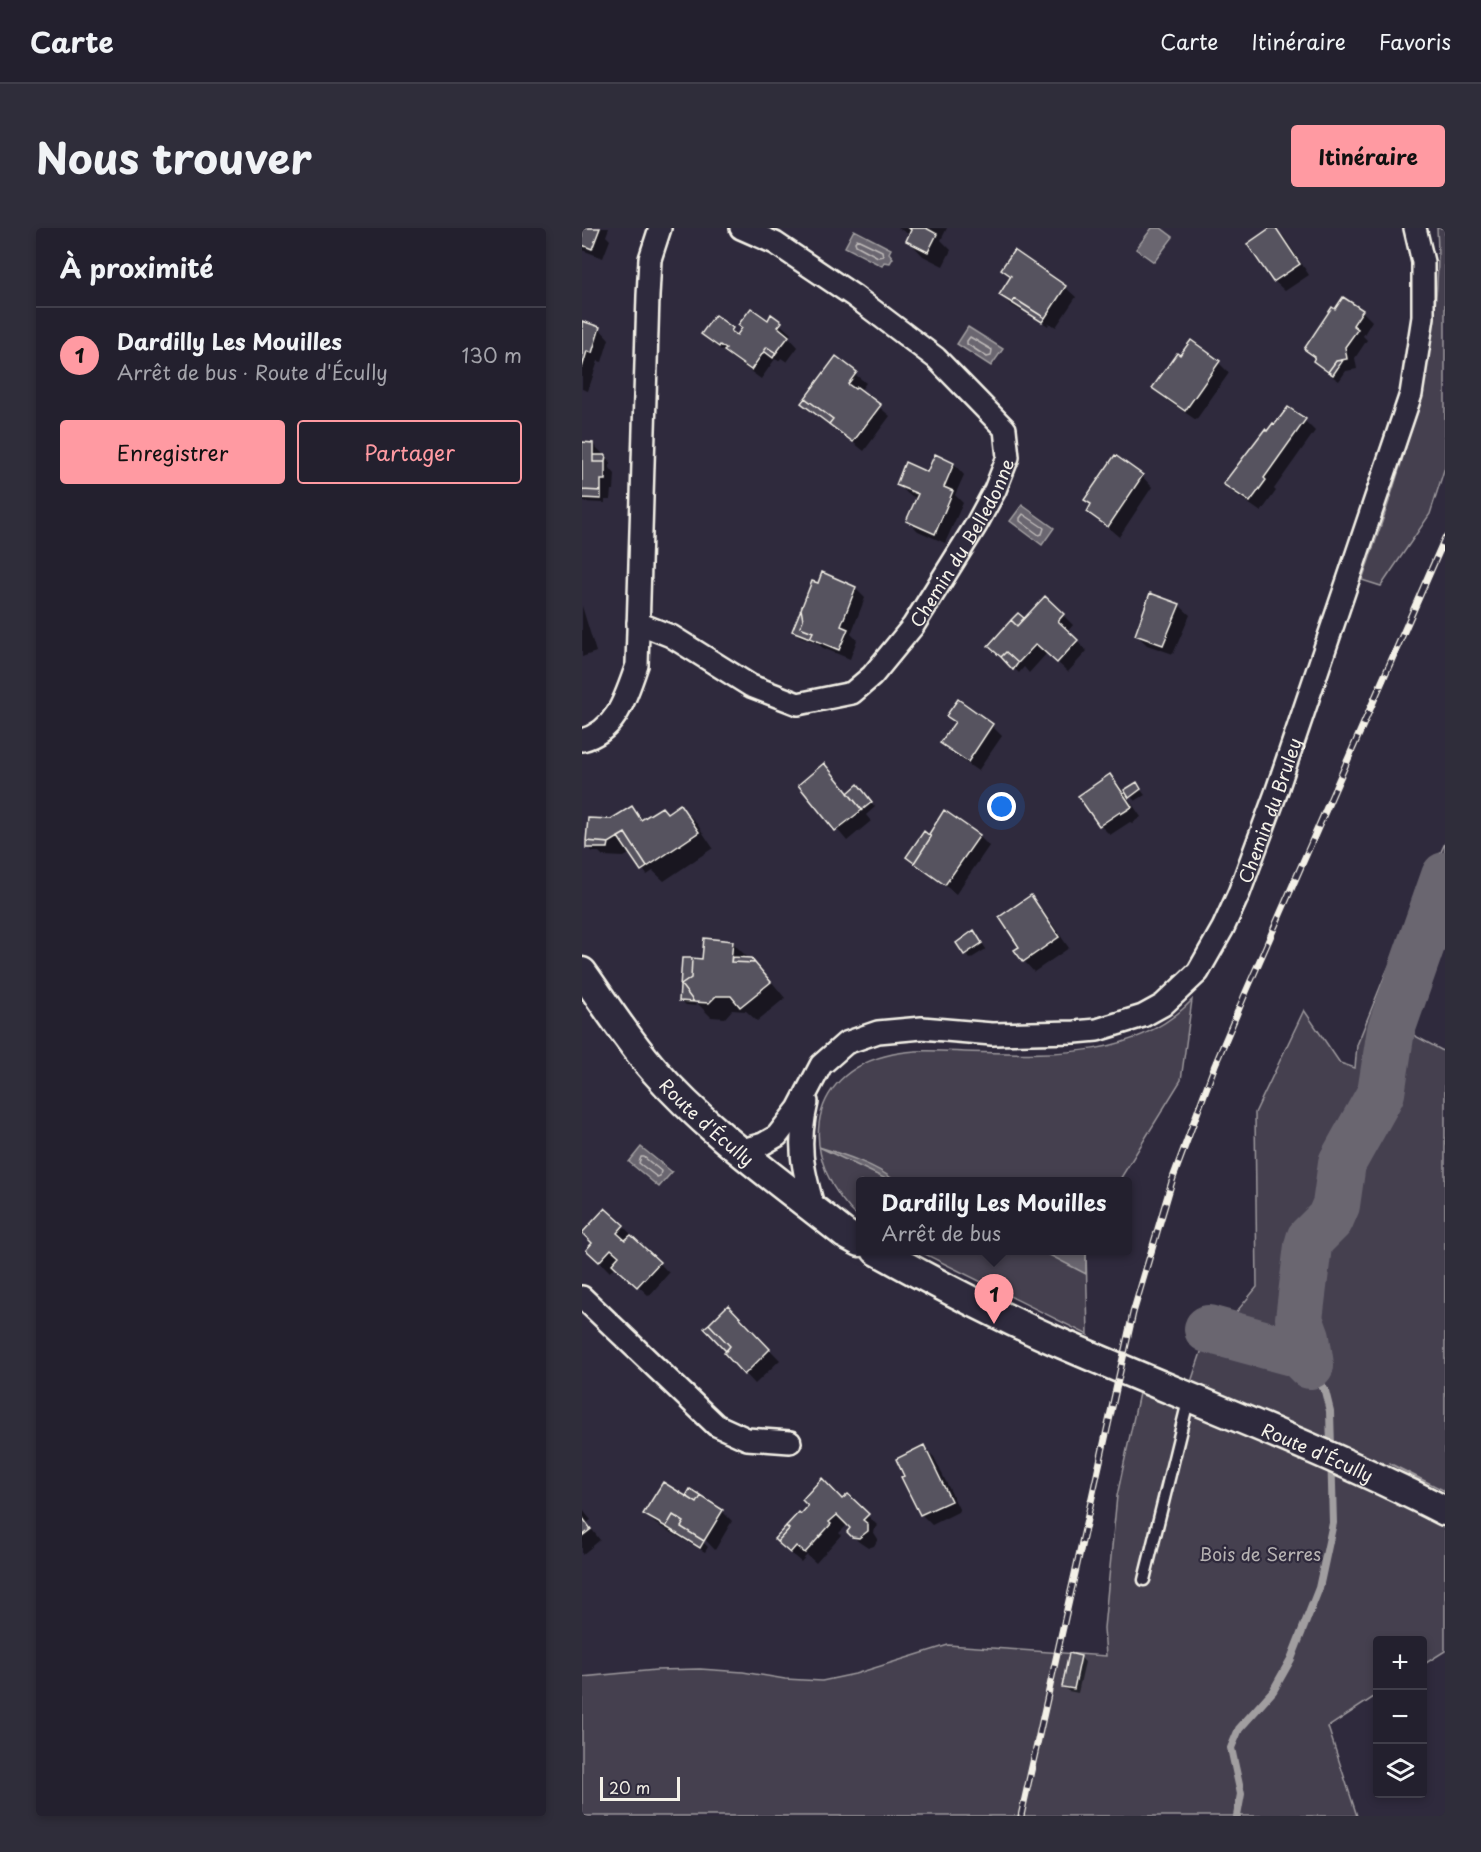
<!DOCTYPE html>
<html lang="fr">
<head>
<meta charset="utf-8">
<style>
  :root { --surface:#23202e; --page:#2f2d3a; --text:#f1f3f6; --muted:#a3a3aa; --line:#403e4a; --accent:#ff9aa2 }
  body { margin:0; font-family:"Playpen Sans",sans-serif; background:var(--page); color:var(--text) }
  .controls { position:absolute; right:18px; bottom:18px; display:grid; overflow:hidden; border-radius:6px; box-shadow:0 3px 9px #0003 }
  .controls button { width:54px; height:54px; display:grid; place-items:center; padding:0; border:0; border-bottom:2px solid var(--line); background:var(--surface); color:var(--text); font:30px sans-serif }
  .scale { position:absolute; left:18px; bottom:15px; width:80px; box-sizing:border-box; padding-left:6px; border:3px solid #f4f1e8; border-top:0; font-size:16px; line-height:21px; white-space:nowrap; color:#f4f1e8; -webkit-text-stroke:4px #2f2a3d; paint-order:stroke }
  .you { position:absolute; left:420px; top:579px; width:21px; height:21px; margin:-15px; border:4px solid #fff; border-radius:50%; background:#1a73e8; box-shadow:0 0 0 9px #1a73e833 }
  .badge { display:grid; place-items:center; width:39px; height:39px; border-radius:50%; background:var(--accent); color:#111; font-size:20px; font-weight:700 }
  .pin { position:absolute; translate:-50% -50px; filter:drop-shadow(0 2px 3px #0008) }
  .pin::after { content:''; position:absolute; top:32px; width:21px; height:18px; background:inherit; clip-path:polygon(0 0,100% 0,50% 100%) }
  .popup { position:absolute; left:274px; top:949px; width:276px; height:78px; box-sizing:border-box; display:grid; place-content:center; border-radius:6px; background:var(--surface); filter:drop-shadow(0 2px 4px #0005); font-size:20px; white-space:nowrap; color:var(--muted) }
  .popup b { font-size:22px; color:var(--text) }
  .popup::after { content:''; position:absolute; left:50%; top:100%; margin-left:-12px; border:12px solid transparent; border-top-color:var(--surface) }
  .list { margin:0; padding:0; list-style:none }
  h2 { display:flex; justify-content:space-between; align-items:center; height:78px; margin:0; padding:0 24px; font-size:26px }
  h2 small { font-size:20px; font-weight:400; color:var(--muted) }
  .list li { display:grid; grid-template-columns:39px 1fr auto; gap:18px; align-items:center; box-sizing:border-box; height:96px; padding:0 24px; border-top:2px solid var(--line) }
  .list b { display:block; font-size:22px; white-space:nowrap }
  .list p { margin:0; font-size:20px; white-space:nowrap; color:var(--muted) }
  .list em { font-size:20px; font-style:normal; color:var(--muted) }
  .actions { display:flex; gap:12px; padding:18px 24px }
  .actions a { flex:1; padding:14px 0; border:2px solid var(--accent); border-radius:6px; text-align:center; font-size:21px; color:var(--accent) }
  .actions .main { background:var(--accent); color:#111 }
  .icon { flex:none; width:33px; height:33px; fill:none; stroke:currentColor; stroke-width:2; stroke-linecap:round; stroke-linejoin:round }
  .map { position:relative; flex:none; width:863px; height:1588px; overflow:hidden; border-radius:6px }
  header { display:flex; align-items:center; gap:36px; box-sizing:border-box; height:84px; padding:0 30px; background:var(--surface); border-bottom:2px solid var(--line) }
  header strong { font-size:28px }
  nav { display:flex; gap:33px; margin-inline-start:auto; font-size:21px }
  .intro { display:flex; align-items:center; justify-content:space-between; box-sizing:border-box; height:144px; padding:0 36px }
  h1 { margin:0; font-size:42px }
  .button { padding:15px 27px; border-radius:6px; background:var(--accent); color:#111; font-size:21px; font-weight:700 }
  main { display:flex; gap:36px; padding:0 36px }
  aside { flex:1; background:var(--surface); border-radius:6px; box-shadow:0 3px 9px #0003 }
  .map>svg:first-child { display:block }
  .green { fill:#454050; stroke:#9c989c; stroke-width:1.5 }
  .water { fill:#6a6670; stroke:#a19ea0; stroke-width:1.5 }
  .shadow { fill:#0007 }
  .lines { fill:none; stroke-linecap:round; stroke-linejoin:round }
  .shore { stroke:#bdb9b8; stroke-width:1.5 }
  .stream { stroke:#a19ea0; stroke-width:8 }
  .river { stroke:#6a6670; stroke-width:48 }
  .building { fill:#56525f; stroke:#f4f1e8; stroke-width:1.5 }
  .lane-casing { stroke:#f4f1e8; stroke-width:15 }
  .street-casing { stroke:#f4f1e8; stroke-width:26 }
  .secondary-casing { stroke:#f4f1e8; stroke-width:33 }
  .lane { stroke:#2f2a3d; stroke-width:10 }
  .street { stroke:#2f2a3d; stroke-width:21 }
  .secondary { stroke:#2f2a3d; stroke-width:28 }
  .rail-casing { stroke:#f4f1e8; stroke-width:7 }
  .rail { stroke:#2f2a3d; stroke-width:4.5; stroke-dasharray:14; stroke-linecap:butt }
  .labels { text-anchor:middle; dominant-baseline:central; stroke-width:4.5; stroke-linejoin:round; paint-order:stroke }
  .street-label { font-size:18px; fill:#f4f1e8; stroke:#2f2a3d }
  .park-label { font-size:18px; fill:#b7b3b3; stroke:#2f2a3d }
</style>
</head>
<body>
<header>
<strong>Carte</strong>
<nav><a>Carte</a><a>Itinéraire</a><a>Favoris</a></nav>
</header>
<div class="intro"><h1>Nous trouver</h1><a class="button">Itinéraire</a></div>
<main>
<aside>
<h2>À proximité<small></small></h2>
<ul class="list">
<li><span class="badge">1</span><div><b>Dardilly Les Mouilles</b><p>Arrêt de bus · Route d'Écully</p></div><em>130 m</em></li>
</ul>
<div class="actions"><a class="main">Enregistrer</a><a>Partager</a></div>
</aside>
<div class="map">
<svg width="863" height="1588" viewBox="0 0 863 1588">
  <rect width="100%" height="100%" fill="#2f2a3d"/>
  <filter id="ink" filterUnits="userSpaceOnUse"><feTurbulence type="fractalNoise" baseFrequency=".0167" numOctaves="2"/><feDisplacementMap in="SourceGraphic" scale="12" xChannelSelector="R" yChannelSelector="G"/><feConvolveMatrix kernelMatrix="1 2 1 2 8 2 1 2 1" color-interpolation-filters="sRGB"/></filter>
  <g filter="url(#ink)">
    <path class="green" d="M855,0H863V239L848,286L799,358L780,352C818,243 863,117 855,0Z
      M863,615V705L822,802L863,824V1263L807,1235L863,1266V1423L841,1437L840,1412H796L795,1467L746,1499L775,1588H0V1449L74,1442L118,1441L161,1444L203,1451L240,1453L273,1446L366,1417L524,1428L522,1400L535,1268L563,1137L609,1154L631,1089L647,1093L675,1059L673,885L722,782L758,835L773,840L775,817L803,747Z
      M610,772L599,852L537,953L278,954V991C217,936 219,845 311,826C335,821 359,823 383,824C461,826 552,834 610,772Z
      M337,1023H504L506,1107Z"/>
    <path class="water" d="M570,0H579L591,9L572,34L554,21Z
      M272,2L309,21L307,25L311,30L308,35L302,34L300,38L263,19Z
      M386,99L421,121L409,138L375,116Z
      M440,277L472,300L460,317L428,293Z
      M59,919L90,944L77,959L47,934Z
      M237,919C260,926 295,937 313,953H308Z
      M460,1023H504V1046Z"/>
    <path class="shadow" d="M0,0H27L24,8L28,12L21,30L0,22Z
      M316,0H365L359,12L369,22L361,38L341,28L326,12L328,7Z
      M690,0H693L702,9L727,47L703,63L692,53L667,16Z
      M433,25L483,59L494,69L474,99L467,95L466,98L442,82L441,84L429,77L419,67L430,50L421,41Z
      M780,83L790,93L781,108L785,112L773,130L775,141L764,143L757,153L747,146L757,131L755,129L744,144L723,120Z
      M133,89L156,107L186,94L190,89L209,106L207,109L216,119L205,134L199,130L197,133L193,131L179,151L131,116L121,106Z
      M0,95L17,100L27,111L20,134L16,133L6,163L0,161Z
      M254,131L284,155L278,163L308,188L282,223L254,201Z
      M637,135L647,145L614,192L582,170L572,160Z
      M706,181L723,193L733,203L692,261L694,263L679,284L653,266L643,256L686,205L694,199Z
      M0,216H11L28,233V240L33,246L32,262H29L28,272H23V275L0,274Z
      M354,228L372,236L382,247L373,267L381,275L363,315L336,303L326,293L336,271L326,266L316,256L346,246Z
      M560,248L570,259L537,309L507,283L510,278L504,271Z
      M273,360L283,370L269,406L275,412L268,431L241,420L235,415L217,408L212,403Z
      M597,377L608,387L591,426L565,417L555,407Z
      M0,378L14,424L0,429Z
      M436,387L442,393L481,387L491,397L485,404L505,423L486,444L465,425L447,445L442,439L437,445L408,418Z
      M376,473L410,498L420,508L396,543L370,525L360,515L373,495L366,488Z
      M242,537L267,566L280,563L293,579L284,587L289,593L265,613L218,557Z
      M528,548L538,558L559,589L550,595L548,594L528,607L518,597Z
      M554,556L563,567L553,573L549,569Z
      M97,578L113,593L131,620L82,653L71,643L65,647L49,625L42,629L21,628L17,624H11L6,619L29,593L50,580L62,592L86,586Z
      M397,608L407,618L374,666L336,637L352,613Z
      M449,669L459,680L487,720L452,744L442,733L439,720Z
      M396,709L404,721L388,731L376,715Z
      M150,714L189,753L203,770L175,793L164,783L150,782L143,790L129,789L113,773L112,774L114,778L104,777L99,773L121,733Z
      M41,998L87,1045L67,1068L34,1037L28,1044L6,1022Z
      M146,1079L198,1132L173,1156L144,1125L146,1123Z
      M341,1219L352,1229L378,1283L350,1297L339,1286L321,1249Z
      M106,1268L140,1283L150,1293L133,1322L118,1306L116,1309L126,1319L123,1324L74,1296L63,1286L110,1272Z
      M266,1268L296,1298L291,1303L296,1311L292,1318L286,1320L277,1314L267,1304L270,1300L266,1296L257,1305L259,1307L234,1335L225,1327L219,1334L207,1324L219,1288L260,1273Z
      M0,1281L9,1292L5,1295L18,1312L0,1327Z
      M498,1429L503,1434L496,1465L486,1463L481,1458Z"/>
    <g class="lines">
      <path class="shore" d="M275,11L300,23L301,28L296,29L274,17L273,14Z
        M388,109L410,122L409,128L405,129L385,116V113Z
        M441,286L462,300L460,306L457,307L438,293V290Z
        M59,929H62L79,943L78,948L75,949L57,935Z"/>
      <path class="stream" d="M655,1588L659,1566L649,1520L657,1501L691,1463L709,1431L737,1360L751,1295L748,1183L743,1163L728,1137"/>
      <path class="river" d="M626,1101L714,1125L718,1127L728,1137
        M728,1137L724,1110L717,1091L726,1018L728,1011L748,991L754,977L760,935L799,865L809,802L863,648"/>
    </g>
    <path class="building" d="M0,0H18L10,21L0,17Z
      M327,0H344L355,6L346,24L324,13L329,2Z
      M688,0H694L718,36L691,54L665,16Z
      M432,22L484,58L463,90L433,71L430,75L417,67L429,48L419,41Z
      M761,69L781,82L771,97L776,101L763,119L765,131L754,133L746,144L731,133L733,129L722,121L750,79L753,81Z
      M433,71L463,90L460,94L430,75Z
      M169,80L186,92L189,86L200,94L196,99L207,108L194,125L185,119L169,142L142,123L144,121L138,117L137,119L119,106L133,87L151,100L149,103L155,107L160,100L156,97Z
      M0,93L18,99L10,125L5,123L0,140Z
      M609,112L638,133L603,183L570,160L595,125L598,127Z
      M185,119L194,125L191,130L182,123Z
      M254,128L275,144L266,156L273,161L275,159L299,177L271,214L247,196L251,191L223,170Z
      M761,132L751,147L746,144L754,133Z
      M223,170L251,191L247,196L219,175Z
      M706,179L724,191L682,250L684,252L668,274L641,256L683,201L685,203L691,195L693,196Z
      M0,214L11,215V234H23V252H19V263L0,262Z
      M353,226L372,235L362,259L371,263L353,306L324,293L336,266L314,257L323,234L345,244Z
      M11,227H24L23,234H11Z
      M533,227L561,247L526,299L505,284L509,276L502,272Z
      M0,262L19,263V271L0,270Z
      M240,344L274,359L259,398L266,401L257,422L228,410L231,404L218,399L221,392L219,381L230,353L236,355Z
      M568,365L598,376L581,417L553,407Z
      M463,368L482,386L476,393L496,412L475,435L454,416L436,435L424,424L419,429L406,418L429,392L435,398Z
      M219,381L221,392L218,399L231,404L228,410L210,403Z
      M436,385L442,390L435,398L429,392Z
      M424,424L436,435L431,442L419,429Z
      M376,471L411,496L386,534L358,515L373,494L364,488Z
      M242,535L280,582L253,603L216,557Z
      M528,546L550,579L539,586L538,584L517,598L496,568Z
      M555,554L559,561L547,570L542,562Z
      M276,556L290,574L280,582L266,565Z
      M98,576L117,604L65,639L43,605L27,615L4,613L6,590L29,591L50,578L59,592L80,579L85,585Z
      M362,582L398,607L363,657L332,635L349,609L347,606Z
      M342,603L349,609L332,635L324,629Z
      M43,605L65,639L59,643L36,609Z
      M4,613L27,615L26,620H4Z
      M449,667L477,709L441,734L432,722L437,719L417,689Z
      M392,702L400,715L382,727L374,715Z
      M122,710L151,713L149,734L173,735L189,754L158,779L149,768H134L127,775L112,774L99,757L109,750L110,730L120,731Z
      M150,729L169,730L173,735L149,734Z
      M100,730H110L109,750L99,757L112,774L97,773Z
      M23,980L42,997L35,1005L43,1012L49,1007L78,1034L55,1059L30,1036L37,1028L29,1021L17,1034L4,1022L10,1015L0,1005Z
      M146,1077L188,1121L162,1147L142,1125L148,1118L127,1096Z
      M127,1096L148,1118L144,1123L122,1100Z
      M342,1217L369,1273L338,1287L319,1249L322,1248L314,1231Z
      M240,1250L260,1271L266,1266L287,1286L281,1292L286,1296V1303L277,1310L270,1309L265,1304L268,1300L255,1287L247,1294L249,1296L223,1325L214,1318L208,1325L195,1314L207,1301L204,1298L217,1284L219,1286L226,1278L220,1272Z
      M81,1254L115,1275L119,1268L141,1282L122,1313L99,1299L102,1294L91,1287L84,1299L61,1286Z
      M108,1261L119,1268L115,1275L104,1268Z
      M91,1287L102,1294L99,1299L122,1313L118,1320L84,1299Z
      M0,1289L9,1301L0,1308Z
      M204,1298L207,1301L195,1314L192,1311Z
      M487,1425L499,1428L492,1461L480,1459Z"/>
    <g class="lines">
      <defs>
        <path id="lane" d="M562,1352L607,1169"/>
        <g id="street">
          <path id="s1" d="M56,395L89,408L169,458L216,476L270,465L290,448L331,398L394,297L413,262L426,229L423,201L354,130L272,68L193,15L159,0"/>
          <path d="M0,512C35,503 44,468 55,437L66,68L68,31L78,0"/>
          <path d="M225,874C215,917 220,939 232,981"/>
          <path id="s2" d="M157,923L181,916L195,908L216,881L239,837L264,815L296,804L340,800L410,806L493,804L515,802L561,788L581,777L616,744L641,700L657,665L694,565L829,166L841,89V34L833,0"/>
          <path d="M0,1069L134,1197L165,1211L208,1214"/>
        </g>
        <g id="secondary">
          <path id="s3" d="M0,744C23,776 45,811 71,841C127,905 197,953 263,1006L278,1014"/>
          <path id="s4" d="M294,1022C353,1055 414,1087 476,1114C605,1170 738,1219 863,1283"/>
        </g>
      </defs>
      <use href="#lane" class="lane-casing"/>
      <use href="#street" class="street-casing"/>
      <use href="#secondary" class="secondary-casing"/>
      <use href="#lane" class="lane"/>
      <use href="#street" class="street"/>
      <use href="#secondary" class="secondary"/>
      <defs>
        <path id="rail" d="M439,1588L551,1085L591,950L633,837L664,764L863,310"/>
      </defs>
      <use href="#rail" class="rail-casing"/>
      <use href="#rail" class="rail"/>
    </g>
  </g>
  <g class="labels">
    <g class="street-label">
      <text stroke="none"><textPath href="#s1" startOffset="423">Chemin du Belledonne</textPath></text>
      <text stroke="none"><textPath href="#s2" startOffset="708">Chemin du Bruley</textPath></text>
      <text stroke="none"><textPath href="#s3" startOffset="196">Route d'Écully</textPath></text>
      <text stroke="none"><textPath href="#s4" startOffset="486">Route d'Écully</textPath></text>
    </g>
    <g class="park-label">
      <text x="678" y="1325">Bois de Serres</text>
    </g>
  </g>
</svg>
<div class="controls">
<button>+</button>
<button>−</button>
<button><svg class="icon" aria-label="layers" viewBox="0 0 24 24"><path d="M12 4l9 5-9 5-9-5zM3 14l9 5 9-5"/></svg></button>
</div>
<div class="scale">20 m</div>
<div class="you"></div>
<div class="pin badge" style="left:412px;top:1096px">1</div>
<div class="popup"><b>Dardilly Les Mouilles</b>Arrêt de bus</div>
</div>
</main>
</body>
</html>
